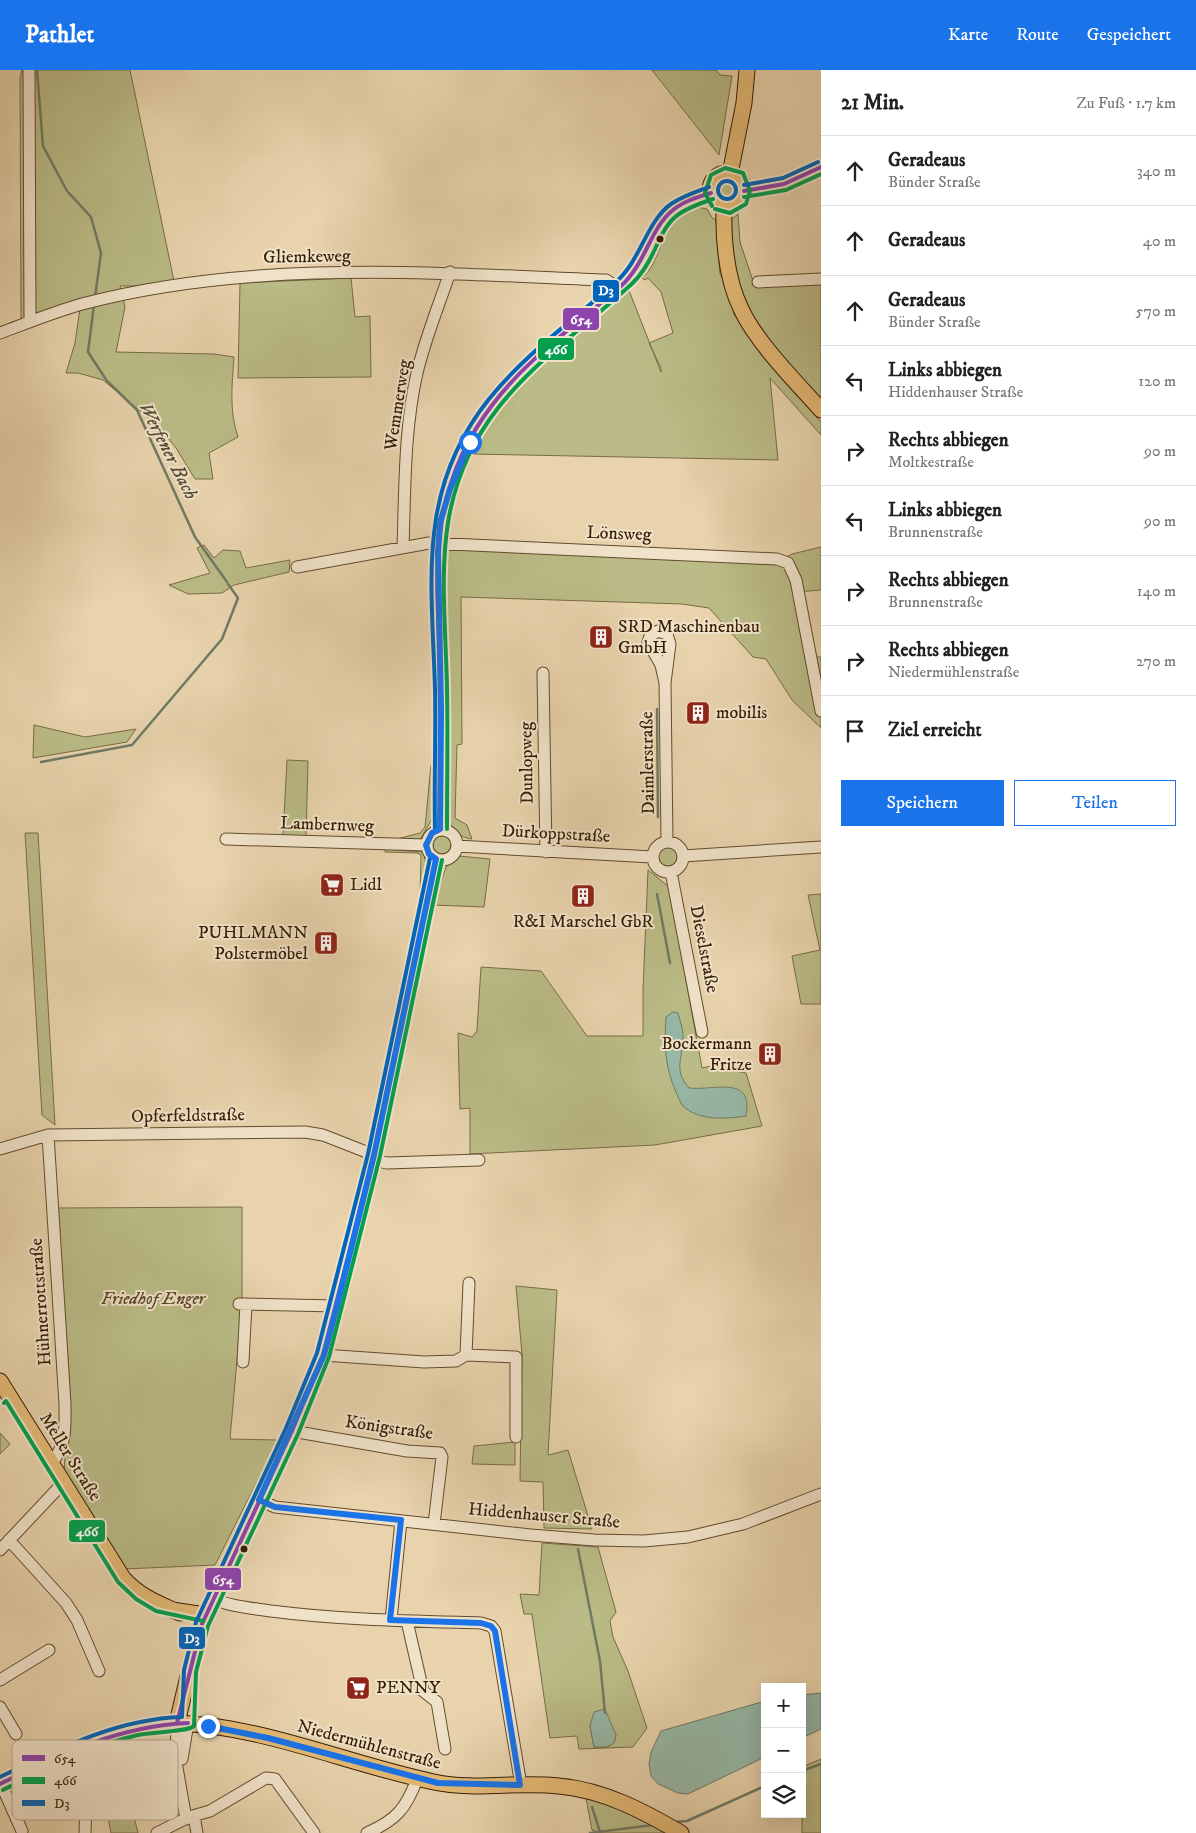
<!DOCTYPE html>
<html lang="de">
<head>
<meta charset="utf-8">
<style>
  :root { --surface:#fff; --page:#f6f6f6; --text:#222; --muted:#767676; --line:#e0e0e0; --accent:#1a73e8 }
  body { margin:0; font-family:"IM FELL DW Pica",serif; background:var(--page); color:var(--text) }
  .controls { position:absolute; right:15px; bottom:15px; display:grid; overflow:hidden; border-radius:0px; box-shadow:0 5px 20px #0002 }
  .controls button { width:45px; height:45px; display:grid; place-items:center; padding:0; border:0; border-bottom:1px solid var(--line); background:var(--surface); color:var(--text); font:25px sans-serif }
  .stop { position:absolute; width:15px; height:15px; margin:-11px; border:4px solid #1a73e8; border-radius:50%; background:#fff }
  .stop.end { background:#1a73e8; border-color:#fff; box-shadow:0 1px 5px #0008 }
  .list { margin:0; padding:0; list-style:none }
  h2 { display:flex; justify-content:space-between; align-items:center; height:65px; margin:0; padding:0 20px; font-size:21px }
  h2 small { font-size:16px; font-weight:400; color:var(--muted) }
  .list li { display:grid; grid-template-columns:32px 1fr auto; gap:15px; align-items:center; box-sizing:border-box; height:70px; padding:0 20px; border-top:1px solid var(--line) }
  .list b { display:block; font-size:19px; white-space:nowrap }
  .list p { margin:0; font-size:16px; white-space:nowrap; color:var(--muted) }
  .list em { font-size:16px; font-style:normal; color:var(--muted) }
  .actions { display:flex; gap:10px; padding:15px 20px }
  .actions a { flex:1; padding:11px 0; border:1px solid var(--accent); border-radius:0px; text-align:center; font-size:18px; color:var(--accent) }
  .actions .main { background:var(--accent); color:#fff }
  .icon { flex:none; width:28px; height:28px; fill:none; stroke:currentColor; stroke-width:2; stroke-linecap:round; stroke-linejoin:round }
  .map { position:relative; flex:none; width:821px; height:1763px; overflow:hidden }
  header { display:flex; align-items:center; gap:30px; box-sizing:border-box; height:70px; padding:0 25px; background:var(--accent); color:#fff }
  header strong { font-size:24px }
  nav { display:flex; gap:28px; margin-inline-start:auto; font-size:18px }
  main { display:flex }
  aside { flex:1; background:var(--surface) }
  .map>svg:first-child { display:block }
  .green { fill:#babb86; stroke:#786c44; fill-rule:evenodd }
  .water { fill:#97b8a7; stroke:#707a65 }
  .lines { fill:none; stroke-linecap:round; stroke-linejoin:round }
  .stream { stroke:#707a65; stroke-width:2.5 }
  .minor-casing { stroke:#624b2d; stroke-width:13 }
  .major-casing { stroke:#361e03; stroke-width:17 }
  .minor { stroke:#f0e2c9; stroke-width:11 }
  .major { stroke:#e4ba76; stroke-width:15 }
  .bus-1-casing { stroke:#f0e2c9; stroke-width:8 }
  .bus-2-casing { stroke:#f0e2c9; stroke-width:8 }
  .bus-3-casing { stroke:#f0e2c9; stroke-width:8 }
  .bus-1 { stroke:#8e44ad; stroke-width:4 }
  .bus-2 { stroke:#039f4d; stroke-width:4 }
  .bus-3 { stroke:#0065bd; stroke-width:4 }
  .route { stroke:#1a73e8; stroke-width:6 }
  .bus-dot { fill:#361e03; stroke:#f0e2c9; stroke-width:2 }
  .labels { text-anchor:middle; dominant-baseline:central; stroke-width:4; stroke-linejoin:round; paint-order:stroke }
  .street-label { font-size:18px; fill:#361e03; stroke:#f0e2c9 }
  .poi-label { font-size:18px; fill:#361e03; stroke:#f0e2c9; text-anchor:start }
  .park-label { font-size:18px; font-style:italic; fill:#574524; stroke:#f0e2c9 }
  .water-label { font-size:19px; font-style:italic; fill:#534c34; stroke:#f0e2c9 }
  .key { fill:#f0e2c9; stroke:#b8a78e; stroke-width:1 }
  .key-label { font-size:14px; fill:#361e03 }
  .line-badge { stroke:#f0e2c9; stroke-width:2 }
  .badge-label { font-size:14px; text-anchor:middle; font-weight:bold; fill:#fff }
</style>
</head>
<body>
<header>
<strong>Pathlet</strong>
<nav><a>Karte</a><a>Route</a><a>Gespeichert</a></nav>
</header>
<main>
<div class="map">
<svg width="821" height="1763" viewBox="0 0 821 1763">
  <rect width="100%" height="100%" fill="#e8d3ac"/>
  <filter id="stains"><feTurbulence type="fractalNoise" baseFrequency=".004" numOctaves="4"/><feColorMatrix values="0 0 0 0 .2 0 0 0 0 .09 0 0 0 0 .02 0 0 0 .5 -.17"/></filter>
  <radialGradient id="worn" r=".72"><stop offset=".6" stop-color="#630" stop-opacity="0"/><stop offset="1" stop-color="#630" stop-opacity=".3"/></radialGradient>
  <path class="green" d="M22,0H130L174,211L145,216H120L125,237L116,282L214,284L234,287C232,315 229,341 238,367L209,383L213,409H195L176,378L158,356L103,310L78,303H66L75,273L81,231L21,250L20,8Z
    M652,0H716L720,5L732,6L719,85Z
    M716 120a11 11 0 1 1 22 0a11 11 0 1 1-22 0Z
    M697,137L707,139L713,149H716L720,204L727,217L734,244L755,275L821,352V365L770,308L778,390L472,384C480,369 487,354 496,340C527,292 584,253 628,218L661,302V298L649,273L673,263L661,222L648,208L645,210L642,208C661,192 660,160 680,145C684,141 692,140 697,137Z
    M738,144L740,172L755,217L821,212V331L769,269L747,237L730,186V151Z
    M351,208L355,247L370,246L371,307L238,308L240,213Z
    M204,475L214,488L223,480L240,481L246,498L290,490L289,502L234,515L222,523L188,524L169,515L210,503L197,478Z
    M821,477V520L796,522L808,587H821V658L792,630L766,589L753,587L709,538L682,534L461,527L462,674L457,675L455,748L467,755L472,769C458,768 449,756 446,742L441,481L445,478L777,492L792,484Z
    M34,655L85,667L136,659L127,672L33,688Z
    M287,690L308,691L306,767L283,766Z
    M431,695H433L432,749L420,770L397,769L420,763L425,757Z
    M25,763H38L55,1055L42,1045Z
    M433 775a9 9 0 1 1 18 0a9 9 0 1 1-18 0Z
    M657 787a10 10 0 1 1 20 0a10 10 0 1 1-20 0Z
    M385,779L422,782C430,795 423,811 420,825L421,785L417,783L385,782Z
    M459,786L490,789L484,837L433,835L446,797Z
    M648,800L669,817L702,998L712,996L746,1003L762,1056L655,1075L470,1084V1038L460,1039L458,963L472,967L477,961L481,897L541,901L587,966H643V920Z
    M821,824V934H801L792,886L820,880L808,825Z
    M242,1137V1233L230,1369L278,1370L215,1495L124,1499L64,1402L68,1336L58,1138Z
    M516,1216L557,1220L548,1385L568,1380L592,1459L544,1458L543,1412L520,1411L522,1284Z
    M0,1363L10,1374L0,1384Z
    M515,1372V1395L472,1394L474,1376Z
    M542,1473L598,1477L616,1542L610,1551L613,1567L628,1601L647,1658L633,1677L579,1679L577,1666L550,1668L532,1544H524L520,1524L539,1525ZM590,1656L616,1665L614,1673L607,1677H594Z
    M821,1689V1763H802V1697Z
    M121,1694L138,1763H111L108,1747H117L118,1739H124Z
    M586,1728L610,1735L667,1763H601L592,1760Z"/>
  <path class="water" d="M673,942L678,943C680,951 683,959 683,966C684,987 672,999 689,1018C713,1021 754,1004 746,1046C726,1049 699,1051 683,1036C680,1033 678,1026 676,1022C665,997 664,975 666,947Z
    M821,1623V1659L802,1668V1625Z
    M765,1631V1687L688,1724L678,1723L658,1714L651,1706L649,1694L651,1682L661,1661Z
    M605,1639L616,1665L614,1673L607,1677H594L590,1656L594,1642Z"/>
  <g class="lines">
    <path class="stream" d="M37,0L43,76L67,121L91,147L101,183L95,227
      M94,235L88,282L107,311L137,340L195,467L227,512
      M657,639L658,747
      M41,692L132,675L222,569L238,528L228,514
      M657,824L670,893
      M578,1479L600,1591L605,1643
      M802,1701L821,1694
      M592,1737L600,1762
      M675,1752L687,1751L765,1716
      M590,1763L653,1755"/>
    <defs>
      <path id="minor" d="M29,0L30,252
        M744,121C771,120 799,112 821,97
        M758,212L821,209
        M0,263C27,253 54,242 82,234C253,189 432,203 606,210L619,218
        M403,477C405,420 404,360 417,303C425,269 439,235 450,202
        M297,497L429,473L777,489L788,493L796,510L821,641
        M543,603L546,782
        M665,613L661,595L648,572L650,566L658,561L667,564L670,574L665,613L667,772
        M441,759C440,713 442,666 441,620C440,568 432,505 440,454C447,413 468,367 493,334C530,286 579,254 623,214C664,178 641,141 711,123
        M427 775a15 15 0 1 1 30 0a15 15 0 1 1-30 0Z
        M226,769L426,775
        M653 787a15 15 0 1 1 30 0a15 15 0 1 1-30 0Z
        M457,776L652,787
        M683,786L821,777
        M671,802L702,962
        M48,1065L65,1334C65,1357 67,1373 52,1393
        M0,1079L48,1065L305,1062L323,1065L374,1085
        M373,1090L387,1093L479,1090
        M239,1234L337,1236
        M323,1285L424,1292L456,1291L466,1285L469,1213
        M466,1285L516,1287V1367
        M243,1292L246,1234
        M292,1361L407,1381L440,1383L442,1387L434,1454
        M259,1430L275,1437L531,1465L594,1470L644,1471L688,1467L743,1454L821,1424
        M9,1470L66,1533L77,1550L99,1601
        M0,1480L64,1412
        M212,1528C230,1537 252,1538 271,1541C341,1550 411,1551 481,1553L491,1556L495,1561L521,1715
        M205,1545L292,1361L323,1285L374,1085L436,789
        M391,1550L401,1451
        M407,1551L423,1621L437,1632L445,1679
        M0,1610L49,1580
        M0,1637L16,1664
        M182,1689L188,1653
        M0,1714C52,1689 119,1653 177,1653L176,1692L186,1749
        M1,1714L22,1761
        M194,1746L197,1763
        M85,1763L88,1675
        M157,1763L189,1747L210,1741L266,1708L275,1709L314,1763
        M367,1763C396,1750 406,1739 417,1709"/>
      <path id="major" d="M710 120a17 17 0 1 1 34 0a17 17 0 1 1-34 0Z
        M730,104L744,33L747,0
        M724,137C723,172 726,209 742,241C758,274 797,313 821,340
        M0,1311L123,1508C140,1527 158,1533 180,1543
        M172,1540L205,1545L198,1564L177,1653C263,1656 351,1695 434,1712C475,1721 518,1711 559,1716C604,1720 643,1741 681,1763"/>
    </defs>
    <use href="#minor" class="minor-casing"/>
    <use href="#major" class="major-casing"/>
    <use href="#minor" class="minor"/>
    <use href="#major" class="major"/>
    <defs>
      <path id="bus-1" d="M744,121L784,114L821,97
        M441,759C440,712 442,666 441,619C438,513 422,426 493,334C528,288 577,254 620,217C646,194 650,158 673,140C684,131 698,127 711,123
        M177,1653L202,1554L292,1361L323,1285L374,1085L436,789
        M0,1714C61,1684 119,1656 188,1653"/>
      <path id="bus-2" d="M744,127L786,120L821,104
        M712,136L705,123L711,105L725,98L743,103L750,121L746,134L730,143L715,139
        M447,759C447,712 448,666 447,619C445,514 428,428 498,338C534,292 582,259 625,220C635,212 643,202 649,191C658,175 663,155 679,144C689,137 701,133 713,129
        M4,1333L6,1331L118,1512L136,1529L156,1541L203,1551
        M3,1720C47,1698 90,1676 138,1665C149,1662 188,1662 194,1656L196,1602L208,1556L298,1364L329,1287L380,1086L442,790"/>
      <path id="bus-3" d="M718 120a9 9 0 1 1 18 0a9 9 0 1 1-18 0Z
        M744,115L783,108L818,92
        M435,759C434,712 436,666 435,619C432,512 416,420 489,329C526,283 574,250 617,211C641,189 647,151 671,134C683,126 696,122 709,117
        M0,1707C58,1679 116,1649 182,1647L184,1600L196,1552L286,1358L317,1283L368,1084L430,788"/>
    </defs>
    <use href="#bus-1" class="bus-1-casing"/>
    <use href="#bus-2" class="bus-2-casing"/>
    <use href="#bus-3" class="bus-3-casing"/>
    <use href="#bus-1" class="bus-1"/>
    <use href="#bus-2" class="bus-2"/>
    <use href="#bus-3" class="bus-3"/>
  </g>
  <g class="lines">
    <path class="route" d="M208,1656L268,1668L438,1713L520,1715L495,1561L491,1556L481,1553L390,1550L401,1450L275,1437L259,1430L324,1285L337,1236L374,1085L436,789L429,784L426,775L432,763L440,759L441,641L438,483L440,453L450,419L470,372"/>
  </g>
  <defs>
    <symbol id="building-square" viewBox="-11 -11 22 22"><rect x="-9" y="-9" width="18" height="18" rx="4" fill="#8f2418" stroke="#f0e2c9"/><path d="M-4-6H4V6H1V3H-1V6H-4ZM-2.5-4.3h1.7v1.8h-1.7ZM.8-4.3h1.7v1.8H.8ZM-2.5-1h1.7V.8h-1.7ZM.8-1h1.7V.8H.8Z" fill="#fff"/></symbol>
    <symbol id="supermarket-square" viewBox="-11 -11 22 22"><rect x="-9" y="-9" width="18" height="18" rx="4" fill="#8f2418" stroke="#f0e2c9"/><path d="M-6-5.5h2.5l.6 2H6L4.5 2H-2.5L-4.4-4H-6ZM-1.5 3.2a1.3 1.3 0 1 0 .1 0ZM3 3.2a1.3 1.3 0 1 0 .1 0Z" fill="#fff"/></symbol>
  </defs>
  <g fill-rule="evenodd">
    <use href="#building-square" x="587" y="553" width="28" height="28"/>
    <use href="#building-square" x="684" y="629" width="28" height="28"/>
    <use href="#supermarket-square" x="318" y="801" width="28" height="28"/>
    <use href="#building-square" x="569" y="812" width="28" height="28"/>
    <use href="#building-square" x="312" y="859" width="28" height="28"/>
    <use href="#building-square" x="756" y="970" width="28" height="28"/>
    <use href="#supermarket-square" x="344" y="1604" width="28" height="28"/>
  </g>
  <g class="bus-dot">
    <circle cx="660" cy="169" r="4.5"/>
    <circle cx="244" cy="1479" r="4.5"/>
  </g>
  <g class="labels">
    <g class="street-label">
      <text transform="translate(307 187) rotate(-1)">Gliemkeweg</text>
      <text transform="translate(398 335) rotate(-81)">Wemmerweg</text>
      <text transform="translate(619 464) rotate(2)">Lönsweg</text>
      <text transform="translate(527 693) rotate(-91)">Dunlopweg</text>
      <text transform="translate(648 693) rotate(-91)">Daimlerstraße</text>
      <text transform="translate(327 755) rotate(2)">Lambernweg</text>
      <text transform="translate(556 764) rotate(3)">Dürkoppstraße</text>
      <text transform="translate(704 879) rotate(79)">Dieselstraße</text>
      <text transform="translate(188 1046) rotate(-1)">Opferfeldstraße</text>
      <text transform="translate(41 1232) rotate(-94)">Hühnerrottstraße</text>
      <text transform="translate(389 1358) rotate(8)">Königstraße</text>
      <text transform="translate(70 1387) rotate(58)">Meller Straße</text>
      <text transform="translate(544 1446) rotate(5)">Hiddenhauser Straße</text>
      <text transform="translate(369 1675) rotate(15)">Niedermühlenstraße</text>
    </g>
    <g class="poi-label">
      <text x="618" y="557">SRD Maschinenbau<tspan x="618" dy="21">GmbH</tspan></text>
      <text x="716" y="643">mobilis</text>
      <text x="350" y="815">Lidl</text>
      <text x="583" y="852" text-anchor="middle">R&amp;I Marschel GbR</text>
      <text x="308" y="863" text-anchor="end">PUHLMANN<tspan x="308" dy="21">Polstermöbel</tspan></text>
      <text x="752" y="974" text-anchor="end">Bockermann<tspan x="752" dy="21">Fritze</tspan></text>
      <text x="376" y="1618">PENNY</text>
    </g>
    <g class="park-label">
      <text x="153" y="1229">Friedhof Enger</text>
    </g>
    <g class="water-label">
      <text transform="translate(168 381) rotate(63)">Werfener Bach</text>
    </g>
  </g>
  <rect x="12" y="1670" width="166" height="80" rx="8" class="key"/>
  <rect x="22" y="1685" width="23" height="6" fill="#8e44ad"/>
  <rect x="22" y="1707" width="23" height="7" fill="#039f4d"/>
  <rect x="22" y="1730" width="23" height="6" fill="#0065bd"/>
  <g class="key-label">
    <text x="54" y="1693">654</text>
    <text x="54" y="1715">466</text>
    <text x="54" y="1738">D3</text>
  </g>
  <g class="line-badge">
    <rect x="592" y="209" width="28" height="24" rx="5" fill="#0065bd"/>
    <rect x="562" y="237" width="38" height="24" rx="5" fill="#8e44ad"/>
    <rect x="537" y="267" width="38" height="24" rx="5" fill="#039f4d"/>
    <rect x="68" y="1449" width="38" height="24" rx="5" fill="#039f4d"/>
    <rect x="204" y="1497" width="38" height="24" rx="5" fill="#8e44ad"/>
    <rect x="178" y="1556" width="28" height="24" rx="5" fill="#0065bd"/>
  </g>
  <g class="badge-label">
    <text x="606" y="225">D3</text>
    <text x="581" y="254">654</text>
    <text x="556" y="284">466</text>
    <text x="87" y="1466">466</text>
    <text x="223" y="1514">654</text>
    <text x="192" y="1573">D3</text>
  </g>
  <rect width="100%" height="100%" filter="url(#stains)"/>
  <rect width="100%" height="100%" fill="url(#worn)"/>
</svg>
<div class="controls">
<button>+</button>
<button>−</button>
<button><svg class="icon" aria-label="layers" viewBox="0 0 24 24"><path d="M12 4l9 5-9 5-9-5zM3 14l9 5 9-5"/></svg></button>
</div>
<div class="stop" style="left:470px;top:372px"></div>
<div class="stop end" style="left:208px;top:1656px"></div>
</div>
<aside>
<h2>21 Min.<small>Zu Fuß · 1.7 km</small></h2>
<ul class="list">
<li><svg class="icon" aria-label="ahead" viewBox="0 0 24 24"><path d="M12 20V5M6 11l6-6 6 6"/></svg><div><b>Geradeaus</b><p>Bünder Straße</p></div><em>340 m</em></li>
<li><svg class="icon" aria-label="ahead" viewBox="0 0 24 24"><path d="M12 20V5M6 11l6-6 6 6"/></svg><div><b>Geradeaus</b></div><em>40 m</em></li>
<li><svg class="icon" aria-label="ahead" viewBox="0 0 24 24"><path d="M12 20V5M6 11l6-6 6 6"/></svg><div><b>Geradeaus</b><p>Bünder Straße</p></div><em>570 m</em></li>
<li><svg class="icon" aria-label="left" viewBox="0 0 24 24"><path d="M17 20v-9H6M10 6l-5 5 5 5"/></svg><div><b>Links abbiegen</b><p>Hiddenhauser Straße</p></div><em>120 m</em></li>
<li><svg class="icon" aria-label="right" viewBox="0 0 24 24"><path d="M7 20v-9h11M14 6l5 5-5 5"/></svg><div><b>Rechts abbiegen</b><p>Moltkestraße</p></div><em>90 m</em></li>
<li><svg class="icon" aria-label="left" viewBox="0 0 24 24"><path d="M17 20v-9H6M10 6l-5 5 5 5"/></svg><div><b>Links abbiegen</b><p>Brunnenstraße</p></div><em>90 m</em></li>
<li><svg class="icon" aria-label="right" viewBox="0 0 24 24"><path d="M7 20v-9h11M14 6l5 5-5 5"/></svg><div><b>Rechts abbiegen</b><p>Brunnenstraße</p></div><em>140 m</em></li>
<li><svg class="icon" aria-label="right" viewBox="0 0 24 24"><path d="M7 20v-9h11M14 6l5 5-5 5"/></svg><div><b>Rechts abbiegen</b><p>Niedermühlenstraße</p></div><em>270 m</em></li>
<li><svg class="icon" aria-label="arrive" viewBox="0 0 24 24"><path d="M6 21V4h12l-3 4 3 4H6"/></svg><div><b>Ziel erreicht</b></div></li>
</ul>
<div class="actions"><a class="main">Speichern</a><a>Teilen</a></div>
</aside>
</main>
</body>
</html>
